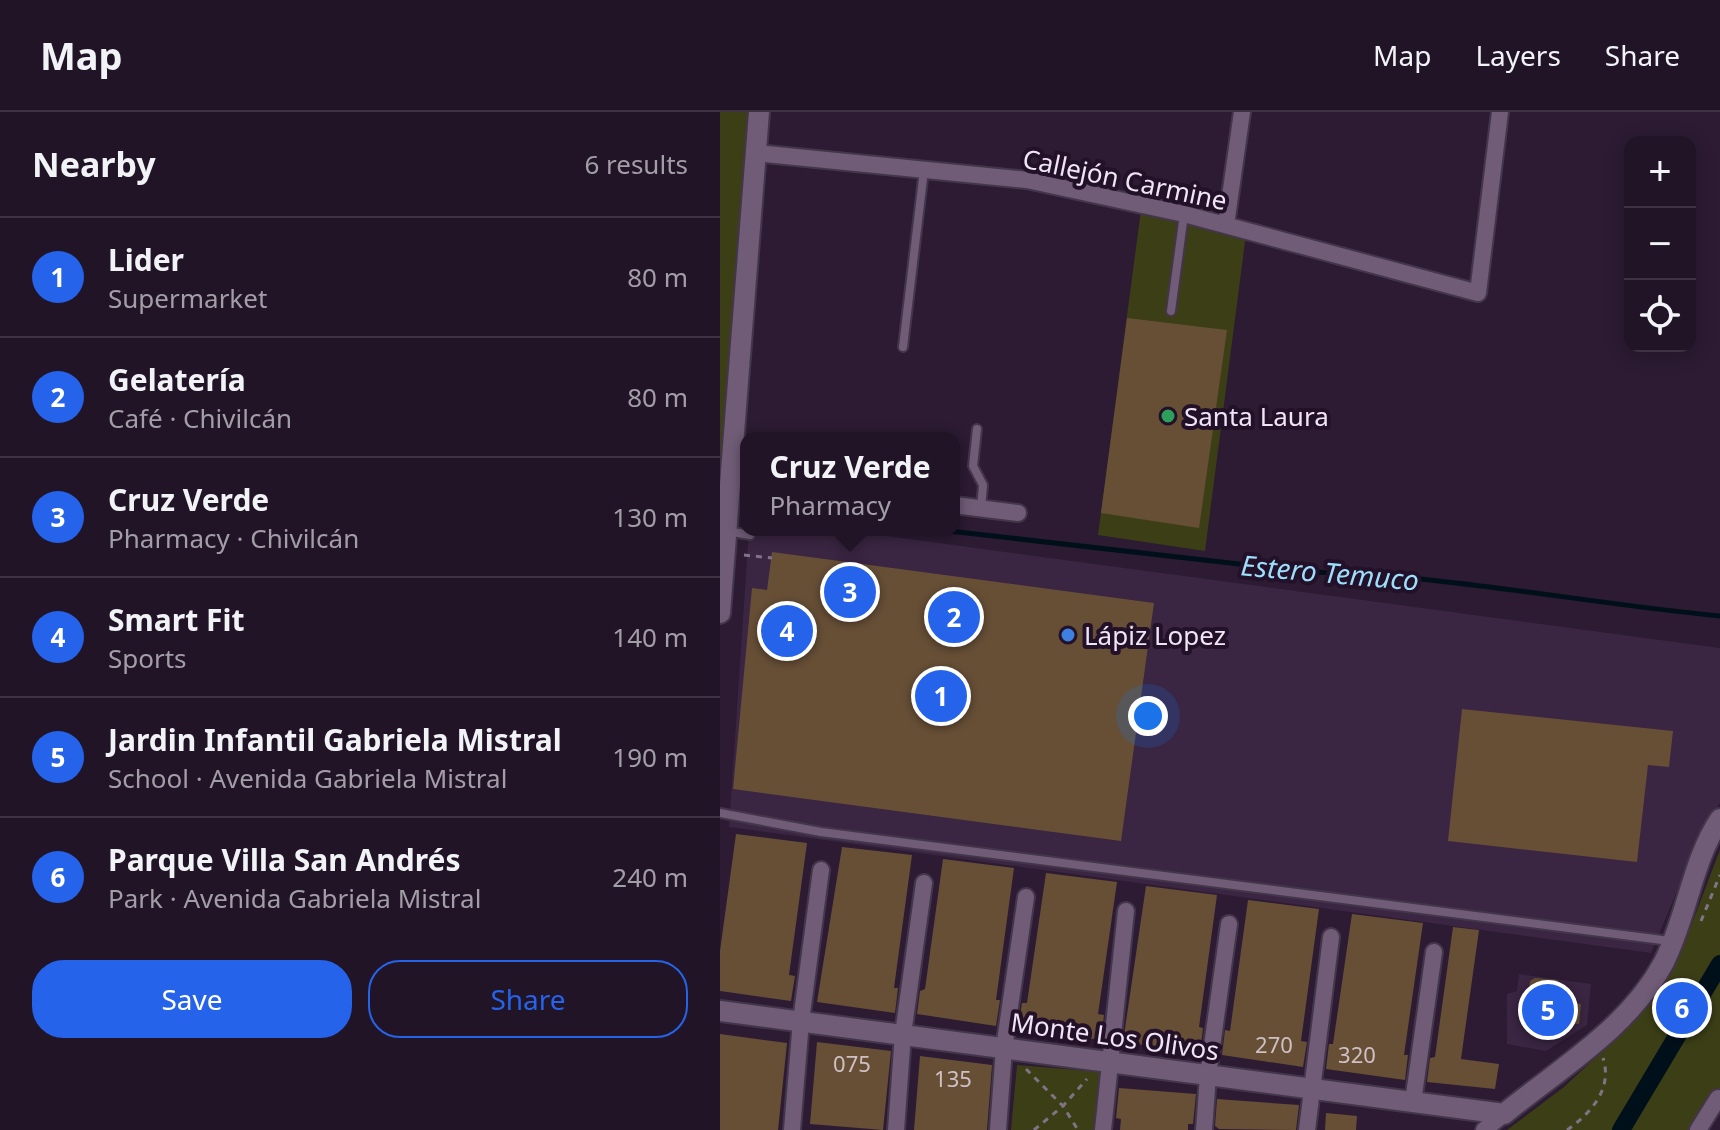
<!DOCTYPE html>
<html lang="en">
<head>
<meta charset="utf-8">
<style>
  :root { --surface:#211426; --page:#2d2132; --text:#f1f3f6; --muted:#a29ea7; --line:#3e3343; --accent:#2563eb }
  body { margin:0; font-family:"Noto Sans",sans-serif; background:var(--page); color:var(--text) }
  .controls { position:absolute; right:24px; top:24px; display:grid; overflow:hidden; border-radius:16px; box-shadow:0 4px 20px #0003 }
  .controls button { width:72px; height:72px; display:grid; place-items:center; padding:0; border:0; border-bottom:2px solid var(--line); background:var(--surface); color:var(--text); font:40px sans-serif }
  .you { position:absolute; left:428px; top:604px; width:28px; height:28px; margin:-20px; border:6px solid #fff; border-radius:50%; background:#1a73e8; box-shadow:0 0 0 12px #1a73e833 }
  .badge { display:grid; place-items:center; width:52px; height:52px; border-radius:50%; background:var(--accent); color:#fff; font-size:26px; font-weight:700 }
  .pin { position:absolute; translate:-50% -50%; border:4px solid #fff; box-shadow:0 2px 8px #0006 }
  .popup { position:absolute; left:20px; top:320px; width:220px; height:104px; box-sizing:border-box; display:grid; place-content:center; border-radius:16px; background:var(--surface); filter:drop-shadow(0 2px 6px #0005); font-size:26px; white-space:nowrap; color:var(--muted) }
  .popup b { font-size:30px; color:var(--text) }
  .popup::after { content:''; position:absolute; left:50%; top:100%; margin-left:-16px; border:16px solid transparent; border-top-color:var(--surface) }
  .list { margin:0; padding:0; list-style:none }
  h2 { display:flex; justify-content:space-between; align-items:center; height:104px; margin:0; padding:0 32px; font-size:34px }
  h2 small { font-size:26px; font-weight:400; color:var(--muted) }
  .list li { display:grid; grid-template-columns:52px 1fr auto; gap:24px; align-items:center; box-sizing:border-box; height:120px; padding:0 32px; border-top:2px solid var(--line) }
  .list b { display:block; font-size:30px; white-space:nowrap }
  .list p { margin:0; font-size:26px; white-space:nowrap; color:var(--muted) }
  .list em { font-size:26px; font-style:normal; color:var(--muted) }
  .actions { display:flex; gap:16px; padding:24px 32px }
  .actions a { flex:1; padding:18px 0; border:2px solid var(--accent); border-radius:32px; text-align:center; font-size:28px; color:var(--accent) }
  .actions .main { background:var(--accent); color:#fff }
  .icon { flex:none; width:44px; height:44px; fill:none; stroke:currentColor; stroke-width:2; stroke-linecap:round; stroke-linejoin:round }
  .map { position:relative; flex:none; width:1000px; height:1018px; overflow:hidden }
  header { display:flex; align-items:center; gap:48px; box-sizing:border-box; height:112px; padding:0 40px; background:var(--surface); border-bottom:2px solid var(--line) }
  header strong { font-size:38px }
  nav { display:flex; gap:44px; margin-inline-start:auto; font-size:28px }
  main { display:flex }
  aside { flex:1; background:var(--surface) }
  .map>svg:first-child { display:block }
  .built { fill:#3a2542 }
  .green { fill:#3c3f16 }
  .lines { fill:none; stroke-linecap:round; stroke-linejoin:round }
  .stream { stroke:#00101b; stroke-width:5 }
  .canal { stroke:#00101b; stroke-width:18 }
  .building { fill:#674f36 }
  .service-casing { stroke:#44364a; stroke-width:12 }
  .minor-casing { stroke:#44364a; stroke-width:20 }
  .tertiary-casing { stroke:#44364a; stroke-width:24 }
  .path { stroke:#817387; stroke-width:3; stroke-dasharray:6 6; stroke-linecap:butt }
  .service { stroke:#705c77; stroke-width:8 }
  .minor { stroke:#705c77; stroke-width:16 }
  .tertiary { stroke:#705c77; stroke-width:20 }
  .leisure-dot { fill:#2e9e5b; stroke:#221128; stroke-width:3 }
  .shop-dot { fill:#3f7fe0; stroke:#221128; stroke-width:3 }
  .labels { text-anchor:middle; dominant-baseline:central; stroke-width:8; stroke-linejoin:round; paint-order:stroke }
  .number-label { font-size:22px; fill:#cec0c5 }
  .street-label { font-size:26px; fill:#f0e5f5; stroke:#221128 }
  .poi-label { font-size:26px; fill:#f0e5f5; stroke:#221128; text-anchor:start }
  .water-label { font-size:28px; font-style:italic; fill:#9ddefc; stroke:#221128 }
</style>
</head>
<body>
<header>
<strong>Map</strong>
<nav><a>Map</a><a>Layers</a><a>Share</a></nav>
</header>
<main>
<aside>
<h2>Nearby<small>6 results</small></h2>
<ul class="list">
<li><span class="badge">1</span><div><b>Lider</b><p>Supermarket</p></div><em>80 m</em></li>
<li><span class="badge">2</span><div><b>Gelatería</b><p>Café · Chivilcán</p></div><em>80 m</em></li>
<li><span class="badge">3</span><div><b>Cruz Verde</b><p>Pharmacy · Chivilcán</p></div><em>130 m</em></li>
<li><span class="badge">4</span><div><b>Smart Fit</b><p>Sports</p></div><em>140 m</em></li>
<li><span class="badge">5</span><div><b>Jardin Infantil Gabriela Mistral</b><p>School · Avenida Gabriela Mistral</p></div><em>190 m</em></li>
<li><span class="badge">6</span><div><b>Parque Villa San Andrés</b><p>Park · Avenida Gabriela Mistral</p></div><em>240 m</em></li>
</ul>
<div class="actions"><a class="main">Save</a><a>Share</a></div>
</aside>
<div class="map">
<svg width="1000" height="1018" viewBox="0 0 1000 1018">
  <rect width="100%" height="100%" fill="#2c1b33"/>
  <path class="built" d="M29,418H122L1000,536V691L981,722L931,841L9,715Z
    M799,862L871,872L867,913L826,939L787,932V882L797,879Z"/>
  <path class="green" d="M0,0H31L0,363Z
    M421,98L526,122L485,439L378,423Z
    M1000,738V979L996,976L970,1018H787L844,975L907,916L942,876L961,840Z
    M297,953L381,960L376,1018H291Z"/>
  <g class="lines">
    <path class="stream" d="M220,418L590,460C728,463 863,491 1000,504"/>
    <path class="canal" d="M901,1018L1000,852"/>
  </g>
  <path class="building" d="M407,206L507,218L479,416L381,401Z
    M52,440L434,491L401,729L13,677L32,476L47,478Z
    M742,597L953,619L949,655L928,653L917,750L728,729Z
    M16,722L87,731L69,863L75,864L71,889L0,879V839Z
    M122,735L192,743L174,876H178L175,901L97,890Z
    M223,747L294,756L276,888H280L276,914L197,902L200,879L205,877Z
    M326,761L397,770L378,902L384,903L381,928L298,916L302,891H307Z
    M426,774L497,783L479,915L483,916L480,941L403,930Z
    M528,788L599,797L581,929L587,930L583,955L502,943L505,918L510,919Z
    M632,802L703,811L684,943H688L685,968L606,957L609,932H613Z
    M733,815L759,818L741,947L779,952L775,977L707,970L710,946L715,945Z
    M815,866L838,868L836,890L861,892L859,912L815,909L816,905L807,904L810,869Z
    M0,922L67,931L58,1018H0Z
    M97,930L171,939L163,1018L90,1012Z
    M200,944L272,953L267,1018H194Z
    M399,976L476,982L473,1012H468V1018H400L401,1007L396,1006Z
    M497,987L579,993L576,1018L499,1017L495,1014Z
    M606,1001L637,1004L636,1018H605Z"/>
  <g class="lines">
    <defs>
      <path id="service" d="M451,199L464,102
        M183,235L204,58
        M257,317L253,354L263,373L261,396
        M7,419L30,423
        M0,701L101,720L950,829"/>
      <path id="minor" d="M36,41L307,68L464,102L758,181L780,0
        M506,113L522,0
        M234,393L298,401
        M693,990L714,840
        M72,1018L81,909L101,758
        M176,1018L183,922L204,771
        M278,1018L284,936L306,785
        M383,1018L406,799
        M484,1018L488,963L509,812
        M587,1018L611,825
        M764,1018L784,1002
        M978,1018L998,986"/>
      <path id="tertiary" d="M0,501L39,0
        M0,899L784,1002C840,956 909,916 944,850C967,805 972,749 1000,707"/>
    </defs>
    <use href="#service" class="service-casing"/>
    <use href="#minor" class="minor-casing"/>
    <use href="#tertiary" class="tertiary-casing"/>
    <path class="path" d="M24,443L52,446
      M981,809L1000,763
      M306,957L343,994L358,1018
      M314,1018L343,994L367,967
      M847,1018C871,1001 893,977 883,946"/>
    <use href="#service" class="service"/>
    <use href="#minor" class="minor"/>
    <use href="#tertiary" class="tertiary"/>
  </g>
  <circle class="leisure-dot" cx="448" cy="304" r="8"/>
  <circle class="shop-dot" cx="348" cy="523" r="8"/>
  <g class="labels">
    <g class="number-label">
      <text x="554" y="932">270</text>
      <text x="637" y="942">320</text>
      <text x="132" y="951">075</text>
      <text x="233" y="966">135</text>
    </g>
    <g class="street-label">
      <text transform="translate(405 67) rotate(12)">Callejón Carmine</text>
      <text transform="translate(395 924) rotate(8)">Monte Los Olivos</text>
    </g>
    <g class="poi-label">
      <text x="464" y="304">Santa Laura</text>
      <text x="364" y="523">Lápiz Lopez</text>
    </g>
    <g class="water-label">
      <text transform="translate(610 460) rotate(5)">Estero Temuco</text>
    </g>
  </g>
</svg>
<div class="controls">
<button>+</button>
<button>−</button>
<button><svg class="icon" aria-label="locate" viewBox="0 0 24 24"><circle cx="12" cy="12" r="6"/><path d="M12 2v4M12 18v4M2 12h4M18 12h4"/></svg></button>
</div>
<div class="you"></div>
<div class="pin badge" style="left:221px;top:584px">1</div>
<div class="pin badge" style="left:234px;top:505px">2</div>
<div class="pin badge" style="left:130px;top:480px">3</div>
<div class="popup"><b>Cruz Verde</b>Pharmacy</div>
<div class="pin badge" style="left:67px;top:519px">4</div>
<div class="pin badge" style="left:828px;top:898px">5</div>
<div class="pin badge" style="left:962px;top:896px">6</div>
</div>
</main>
</body>
</html>
